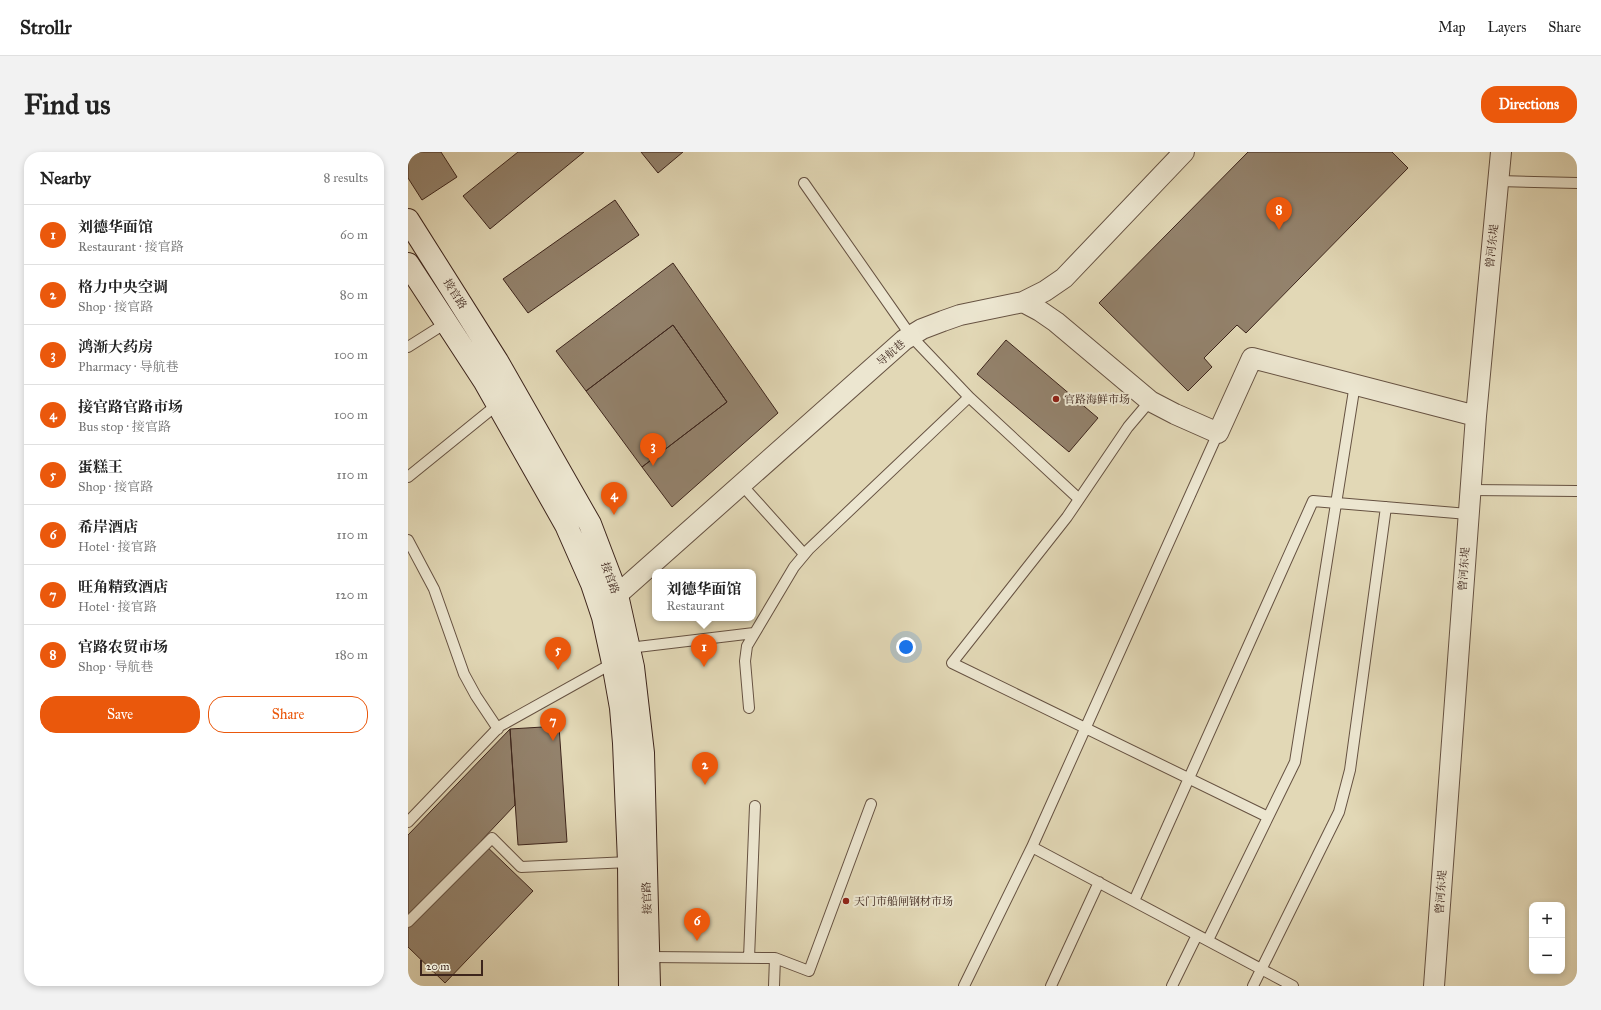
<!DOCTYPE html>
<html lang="en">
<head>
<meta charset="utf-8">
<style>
  :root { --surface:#fff; --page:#f2f2f2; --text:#222; --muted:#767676; --line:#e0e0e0; --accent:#ea580c }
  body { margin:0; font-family:"IM FELL Great Primer","Noto Serif SC",serif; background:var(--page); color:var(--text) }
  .controls { position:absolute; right:12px; bottom:12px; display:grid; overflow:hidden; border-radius:8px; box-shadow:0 2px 6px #0003 }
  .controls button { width:36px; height:36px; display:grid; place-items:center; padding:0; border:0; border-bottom:1px solid var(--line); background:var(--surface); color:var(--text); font:20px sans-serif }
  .scale { position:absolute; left:12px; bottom:10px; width:63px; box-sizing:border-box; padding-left:4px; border:2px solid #3d251c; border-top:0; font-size:11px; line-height:14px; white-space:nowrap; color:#3d251c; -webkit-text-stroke:3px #ece6d0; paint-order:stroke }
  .you { position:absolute; left:498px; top:495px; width:14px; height:14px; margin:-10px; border:3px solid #fff; border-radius:50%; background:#1a73e8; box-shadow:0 0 0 6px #1a73e833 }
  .badge { display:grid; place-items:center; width:26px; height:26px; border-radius:50%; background:var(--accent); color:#fff; font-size:13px; font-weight:700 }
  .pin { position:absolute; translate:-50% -33px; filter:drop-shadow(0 1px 2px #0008) }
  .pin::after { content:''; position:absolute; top:21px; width:14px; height:12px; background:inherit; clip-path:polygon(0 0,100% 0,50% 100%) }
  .popup { position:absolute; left:244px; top:417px; width:104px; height:52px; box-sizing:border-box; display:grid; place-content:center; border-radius:8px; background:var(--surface); filter:drop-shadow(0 1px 3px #0005); font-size:13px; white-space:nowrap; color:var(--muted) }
  .popup b { font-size:15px; color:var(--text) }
  .popup::after { content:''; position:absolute; left:50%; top:100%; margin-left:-8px; border:8px solid transparent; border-top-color:var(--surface) }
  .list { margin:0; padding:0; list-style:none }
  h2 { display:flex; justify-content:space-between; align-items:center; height:52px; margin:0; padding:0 16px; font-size:17px }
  h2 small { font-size:13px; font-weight:400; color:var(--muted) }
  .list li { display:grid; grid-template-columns:26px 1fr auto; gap:12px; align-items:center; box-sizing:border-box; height:60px; padding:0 16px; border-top:1px solid var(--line) }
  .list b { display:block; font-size:15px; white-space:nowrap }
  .list p { margin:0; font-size:13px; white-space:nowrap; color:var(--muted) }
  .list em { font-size:13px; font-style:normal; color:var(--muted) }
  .actions { display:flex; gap:8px; padding:12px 16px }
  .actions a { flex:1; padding:9px 0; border:1px solid var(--accent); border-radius:16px; text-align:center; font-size:14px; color:var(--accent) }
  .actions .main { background:var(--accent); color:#fff }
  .map { position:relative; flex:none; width:1169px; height:834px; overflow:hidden; border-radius:16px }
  header { display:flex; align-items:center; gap:24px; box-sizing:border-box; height:56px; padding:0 20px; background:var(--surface); border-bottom:1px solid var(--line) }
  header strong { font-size:19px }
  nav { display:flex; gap:22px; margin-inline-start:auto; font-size:14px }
  .intro { display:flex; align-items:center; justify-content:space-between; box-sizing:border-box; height:96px; padding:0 24px }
  h1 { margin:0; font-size:28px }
  .button { padding:10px 18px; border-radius:16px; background:var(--accent); color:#fff; font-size:14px; font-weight:700 }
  main { display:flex; gap:24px; padding:0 24px }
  aside { flex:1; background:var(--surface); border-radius:16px; box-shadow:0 2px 6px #0003 }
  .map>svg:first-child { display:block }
  .building { fill:#93826c; stroke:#3d251c }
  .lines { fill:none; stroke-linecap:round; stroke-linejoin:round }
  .lane-casing { stroke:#665242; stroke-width:12 }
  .street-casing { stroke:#665242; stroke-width:22 }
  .secondary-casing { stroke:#3d251c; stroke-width:24 }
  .lane { stroke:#ece6d0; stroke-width:10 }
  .street { stroke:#ece6d0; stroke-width:20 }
  .secondary { stroke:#ece6d0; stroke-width:22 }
  .poi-dot { fill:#8f2418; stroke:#ece6d0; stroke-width:1.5 }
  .labels { text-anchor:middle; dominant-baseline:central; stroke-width:4; stroke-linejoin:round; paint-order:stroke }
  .street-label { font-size:11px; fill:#3d251c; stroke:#ece6d0 }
  .poi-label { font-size:11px; fill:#3d251c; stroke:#ece6d0; text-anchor:start }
</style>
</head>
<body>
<header>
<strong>Strollr</strong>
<nav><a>Map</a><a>Layers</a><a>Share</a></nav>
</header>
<div class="intro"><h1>Find us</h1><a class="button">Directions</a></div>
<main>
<aside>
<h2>Nearby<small>8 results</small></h2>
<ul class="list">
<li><span class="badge">1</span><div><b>刘德华面馆</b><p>Restaurant · 接官路</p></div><em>60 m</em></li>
<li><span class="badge">2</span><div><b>格力中央空调</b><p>Shop · 接官路</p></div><em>80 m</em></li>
<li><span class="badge">3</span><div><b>鸿渐大药房</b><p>Pharmacy · 导航巷</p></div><em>100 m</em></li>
<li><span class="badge">4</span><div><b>接官路官路市场</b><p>Bus stop · 接官路</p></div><em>100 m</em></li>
<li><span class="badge">5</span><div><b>蛋糕王</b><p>Shop · 接官路</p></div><em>110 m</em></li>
<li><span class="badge">6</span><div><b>希岸酒店</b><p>Hotel · 接官路</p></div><em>110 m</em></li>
<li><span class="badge">7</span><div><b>旺角精致酒店</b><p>Hotel · 接官路</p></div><em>120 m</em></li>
<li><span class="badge">8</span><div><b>官路农贸市场</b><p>Shop · 导航巷</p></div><em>180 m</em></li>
</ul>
<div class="actions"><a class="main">Save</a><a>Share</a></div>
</aside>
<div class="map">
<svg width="1169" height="834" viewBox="0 0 1169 834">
  <rect width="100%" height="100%" fill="#e2d8b6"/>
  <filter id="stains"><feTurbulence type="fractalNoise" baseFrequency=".005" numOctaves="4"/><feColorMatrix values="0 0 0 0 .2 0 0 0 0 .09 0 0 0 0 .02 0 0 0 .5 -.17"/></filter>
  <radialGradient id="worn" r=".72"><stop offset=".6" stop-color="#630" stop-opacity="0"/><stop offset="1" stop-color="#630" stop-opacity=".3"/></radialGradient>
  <path class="building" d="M0,0H33L49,25L14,48L0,26Z
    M110,0H176L82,77L55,44Z
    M233,0H275L250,21Z
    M840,0H984L1000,16L838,181L829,173L796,206L804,215L780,239L691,151Z
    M207,48L231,83L120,161L95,127Z
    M265,111L370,261L264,355L234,315L319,250L265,173L178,239L148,199Z
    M265,173L319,250L234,315L178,239Z
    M598,188L690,266L661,300L569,222Z
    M151,574L159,690L110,693L102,577Z
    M102,577L107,653L73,689L125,739L37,831L0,795V683Z"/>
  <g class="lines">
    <defs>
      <path id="lane" d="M1091,29L1169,31
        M0,195L38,171
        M561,245L671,347
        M742,249L720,275L659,365L544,511L860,665
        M810,281L624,695L885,834
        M0,325L90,252
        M333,332L396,402
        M1062,338L1169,339
        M0,388L26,437L56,522L68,544L90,577
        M221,496L346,481
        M341,556L337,509L339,494L386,415L401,397L561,245L503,184L396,31
        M0,670L92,574L205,511
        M726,749L905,349L1060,362
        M0,770L84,686L113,715L221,710
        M800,788L887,610L947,232
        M241,805L367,806L366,834
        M341,806L347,654
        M367,806L401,819L463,652
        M556,834L624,695
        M643,834L691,730
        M764,834L789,783
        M845,834L931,660L942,618L978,355"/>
      <path id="street" d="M615,150L632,159L648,170L742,249L767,262L810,281L844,206L1068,264
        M209,443L496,188L514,177L535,169L552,163L615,150L637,139L656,126L776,0
        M1026,834L1068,264L1093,0"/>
      <path id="secondary" d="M0,68L89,209L182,372L209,443L225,515L235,601L241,834
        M0,112L77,230L158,373L184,432L195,465L205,511L213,556L216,591L221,710L222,834"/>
    </defs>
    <use href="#lane" class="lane-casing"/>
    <use href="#street" class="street-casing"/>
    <use href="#secondary" class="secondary-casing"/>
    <use href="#lane" class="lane"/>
    <use href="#street" class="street"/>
    <use href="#secondary" class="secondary"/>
  </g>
  <g class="poi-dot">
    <circle cx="648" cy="247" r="4"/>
    <circle cx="438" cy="749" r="4"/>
  </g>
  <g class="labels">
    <g class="street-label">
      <text transform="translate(1084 94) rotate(-84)">曾河东堤</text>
      <text transform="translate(47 142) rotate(58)">接官路</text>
      <text transform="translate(483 201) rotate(-41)">导航巷</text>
      <text transform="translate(1056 417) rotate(-86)">曾河东堤</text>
      <text transform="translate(202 426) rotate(71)">接官路</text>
      <text transform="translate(1033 740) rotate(-86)">曾河东堤</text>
      <text transform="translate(239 746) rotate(-92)">接官路</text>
    </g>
    <g class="poi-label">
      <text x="656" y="247">官路海鲜市场</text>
      <text x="446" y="749">天门市船闸钢材市场</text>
    </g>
  </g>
  <rect width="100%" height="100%" filter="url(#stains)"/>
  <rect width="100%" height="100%" fill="url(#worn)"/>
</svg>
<div class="controls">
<button>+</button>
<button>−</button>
</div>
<div class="scale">20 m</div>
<div class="you"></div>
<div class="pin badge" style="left:296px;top:515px">1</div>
<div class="popup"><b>刘德华面馆</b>Restaurant</div>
<div class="pin badge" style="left:297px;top:633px">2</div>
<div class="pin badge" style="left:245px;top:314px">3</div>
<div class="pin badge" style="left:206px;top:363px">4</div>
<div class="pin badge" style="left:150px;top:518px">5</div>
<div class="pin badge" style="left:289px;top:789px">6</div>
<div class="pin badge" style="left:145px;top:589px">7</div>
<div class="pin badge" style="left:871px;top:78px">8</div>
</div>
</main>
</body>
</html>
